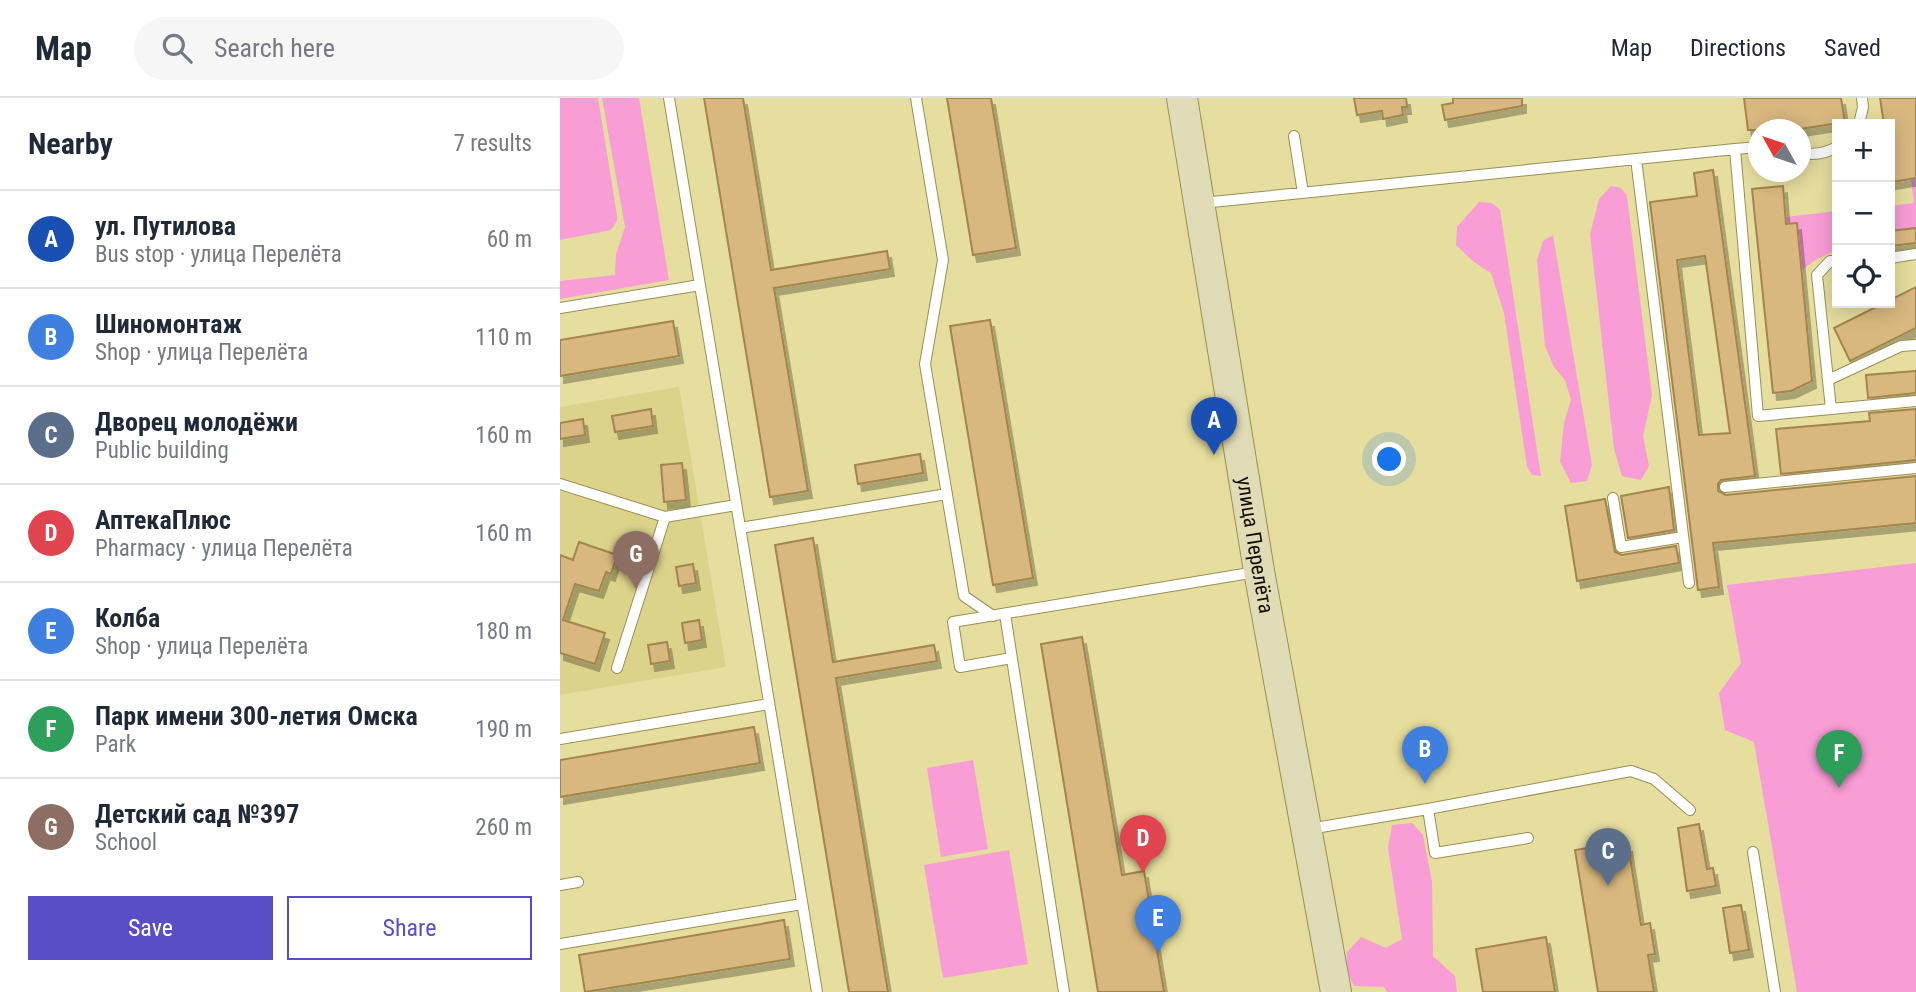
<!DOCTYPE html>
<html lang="en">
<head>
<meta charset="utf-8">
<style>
  :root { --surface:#fff; --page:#f6f6f7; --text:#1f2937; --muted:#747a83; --line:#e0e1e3; --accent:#594ec6 }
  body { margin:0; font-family:"Roboto Condensed",sans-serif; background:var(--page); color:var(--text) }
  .controls { position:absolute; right:21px; top:21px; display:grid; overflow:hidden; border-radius:0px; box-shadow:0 4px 18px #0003 }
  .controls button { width:63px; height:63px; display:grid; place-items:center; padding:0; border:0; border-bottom:2px solid var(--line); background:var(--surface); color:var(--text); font:35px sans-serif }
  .compass { position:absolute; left:1188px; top:21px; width:63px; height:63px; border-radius:50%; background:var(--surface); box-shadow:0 4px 18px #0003; rotate:310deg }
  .you { position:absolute; left:830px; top:362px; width:24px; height:24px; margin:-18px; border:5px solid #fff; border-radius:50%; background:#1a73e8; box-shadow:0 0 0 10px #1a73e833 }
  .badge { display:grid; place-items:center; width:46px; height:46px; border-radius:50%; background:var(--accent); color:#fff; font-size:23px; font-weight:700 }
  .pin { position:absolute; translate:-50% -58px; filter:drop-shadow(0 2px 4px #0008) }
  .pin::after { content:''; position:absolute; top:37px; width:24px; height:21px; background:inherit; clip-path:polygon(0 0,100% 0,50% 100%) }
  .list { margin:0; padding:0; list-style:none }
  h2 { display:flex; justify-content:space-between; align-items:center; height:91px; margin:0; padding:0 28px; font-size:30px }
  h2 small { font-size:23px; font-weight:400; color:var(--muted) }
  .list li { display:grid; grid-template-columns:46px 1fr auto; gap:21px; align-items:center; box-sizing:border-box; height:98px; padding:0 28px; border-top:2px solid var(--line) }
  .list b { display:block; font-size:26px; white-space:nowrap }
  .list p { margin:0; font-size:23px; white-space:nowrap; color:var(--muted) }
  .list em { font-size:23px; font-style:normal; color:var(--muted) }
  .actions { display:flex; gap:14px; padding:21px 28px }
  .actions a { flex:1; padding:16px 0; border:2px solid var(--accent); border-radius:0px; text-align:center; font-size:24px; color:var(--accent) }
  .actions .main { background:var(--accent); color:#fff }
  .icon { flex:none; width:38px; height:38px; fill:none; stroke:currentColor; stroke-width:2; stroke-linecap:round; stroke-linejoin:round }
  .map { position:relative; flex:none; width:1356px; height:894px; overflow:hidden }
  header { display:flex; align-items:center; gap:42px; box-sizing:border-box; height:98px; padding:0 35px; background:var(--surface); border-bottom:2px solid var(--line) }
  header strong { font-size:33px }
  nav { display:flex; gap:38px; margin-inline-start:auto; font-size:24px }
  .search { width:490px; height:63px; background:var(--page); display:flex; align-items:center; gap:18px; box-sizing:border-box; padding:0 24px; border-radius:38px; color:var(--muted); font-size:26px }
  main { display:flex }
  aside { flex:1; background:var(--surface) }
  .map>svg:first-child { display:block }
  .built { fill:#dcd38b }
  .green { fill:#f89dd6 }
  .building { fill:#d8b87f; stroke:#a3854d; stroke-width:2; fill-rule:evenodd; filter:url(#shadow) }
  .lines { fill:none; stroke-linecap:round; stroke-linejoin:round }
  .service-casing { stroke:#989053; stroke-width:12 }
  .secondary-casing { stroke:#989053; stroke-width:32 }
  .service { stroke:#fff; stroke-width:10 }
  .secondary { stroke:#e0dcb8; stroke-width:30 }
  .labels { text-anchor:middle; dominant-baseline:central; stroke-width:5; stroke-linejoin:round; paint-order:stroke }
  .street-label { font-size:21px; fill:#110e00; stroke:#f3ecab }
</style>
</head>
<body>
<header>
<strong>Map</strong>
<div class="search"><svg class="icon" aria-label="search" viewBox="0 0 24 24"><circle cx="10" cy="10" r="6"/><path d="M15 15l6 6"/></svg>Search here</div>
<nav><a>Map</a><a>Directions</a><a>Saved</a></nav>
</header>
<main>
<aside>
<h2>Nearby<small>7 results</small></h2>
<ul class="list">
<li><span class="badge" style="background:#1a4fb4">A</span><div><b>ул. Путилова</b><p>Bus stop · улица Перелёта</p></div><em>60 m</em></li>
<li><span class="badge" style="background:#3f7fe0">B</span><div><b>Шиномонтаж</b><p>Shop · улица Перелёта</p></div><em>110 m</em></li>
<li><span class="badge" style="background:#5c6f8a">C</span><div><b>Дворец молодёжи</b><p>Public building</p></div><em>160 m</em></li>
<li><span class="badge" style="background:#e0444e">D</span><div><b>АптекаПлюс</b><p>Pharmacy · улица Перелёта</p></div><em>160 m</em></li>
<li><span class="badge" style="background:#3f7fe0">E</span><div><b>Колба</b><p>Shop · улица Перелёта</p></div><em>180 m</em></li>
<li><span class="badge" style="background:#2e9e5b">F</span><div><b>Парк имени 300-летия Омска</b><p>Park</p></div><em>190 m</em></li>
<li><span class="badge" style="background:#8d6e63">G</span><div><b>Детский сад №397</b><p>School</p></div><em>260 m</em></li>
</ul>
<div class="actions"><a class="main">Save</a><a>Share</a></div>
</aside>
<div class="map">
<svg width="1356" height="894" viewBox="0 0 1356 894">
  <defs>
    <filter id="shadow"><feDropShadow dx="4" dy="7" stdDeviation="0" flood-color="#0004"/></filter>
  </defs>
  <rect width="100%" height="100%" fill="#e6de9e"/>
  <path class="built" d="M119,289L166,569L0,597V309Z"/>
  <path class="green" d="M0,0H38L57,117V123L51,132L0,142Z
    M42,0H79L109,182L0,201V183L55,177L56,156L65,129Z
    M1351,81H1356V130L1330,133V108L1354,105Z
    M1051,88L1061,90L1067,98L1092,297L1083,338L1089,368L1081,382L1062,378L1054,351L1030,136L1039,101Z
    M919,104L932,105L940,112L981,378L972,377L967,369L944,215L931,175L914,164L896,147L897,129Z
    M1277,113V138L1273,139L1275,153L1255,162L1241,173L1237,125L1227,126L1226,119Z
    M993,137L1032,367L1027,383L1011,385L1000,364L1004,325L1011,302L1005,282L994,269L985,248L977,162L983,143Z
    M1356,465V894H1237L1194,644L1165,632L1159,595L1181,565L1167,487Z
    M413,662L428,751L381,759L367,670Z
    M852,725L863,737L872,784L873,858L895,878L897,894H827L824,889L794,888L786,872L787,854L801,839L826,850L842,841L828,750L832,727Z
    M449,752L468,866L383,880L364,767Z"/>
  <path class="building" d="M144,0H183L211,172L327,153L330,171L214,190L248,393L210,399Z
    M387,0H431L456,150L413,157Z
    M794,0H846L847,9H842L843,17L823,21L822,13L797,17Z
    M893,0H962V8L885,22L882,7L893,5Z
    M1184,0H1281L1285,24L1234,32H1188Z
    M1320,0H1356V80L1332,84L1330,26H1324Z
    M1153,72L1195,378L1161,382L1158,386V393L1166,397L1356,378V425L1153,445L1159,489L1138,492L1090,104L1137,98L1134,75ZM1145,158L1170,335L1139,337L1117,162Z
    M1223,88L1226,126L1237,125L1252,283L1231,293L1213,295L1192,91Z
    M1356,130V145L1330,148V133Z
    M1356,189V230L1290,263L1274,230L1324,205H1330V202Z
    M430,222L473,480L433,487L390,228Z
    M113,223L119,258L0,278V242Z
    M1356,273V295L1308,300L1306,277Z
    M91,311L93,328L55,334L52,318Z
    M1356,311V362L1221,376L1216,331L1310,323L1309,315Z
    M23,321L25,337L0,341V325Z
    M360,356L363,375L298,386L295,367Z
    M122,365L126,402L104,404L101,367Z
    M1109,389L1114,432L1068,440L1061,398Z
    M1045,401L1055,454L1062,457L1116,448L1119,465L1017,483L1005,408Z
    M253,440L273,564L374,547L377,563L276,580L328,894H289L215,447Z
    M19,444L57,457L51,476L46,474L39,493L15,486L3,522L45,535L35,566L0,555V457L13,462Z
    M66,445L83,450L77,468L60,463Z
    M133,466L136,485L119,488L116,469Z
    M139,522L142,542L125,545L122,525Z
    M522,539L562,777L584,773L604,894H538L481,546Z
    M107,544L110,563L91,566L88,547Z
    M194,629L200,665L0,699V662Z
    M1139,726L1147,771L1153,770L1156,788L1127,793L1118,730Z
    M1058,745V749L1068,747L1081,827L1090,825L1095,856L1088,857L1094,894H1038L1015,752Z
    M1181,807L1189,852L1170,855L1163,810Z
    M224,822L230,861L25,894L19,857Z
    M986,839L995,894H923L916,851Z"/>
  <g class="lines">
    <defs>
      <path id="service" d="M109,0L257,894
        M356,0L383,162L365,266L404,498L433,518
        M1299,26L1303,9L1302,0
        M734,38L743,95
        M1175,51L1198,49
        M1240,54C1253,58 1266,55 1277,49
        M1076,61L1129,485
        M642,105L1175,51L1198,318L1271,311L1257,177L1270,163H1277
        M1330,160L1356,156
        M0,210L140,187
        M1268,282L1341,248L1356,247
        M1271,311L1356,303
        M0,386L105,419L57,570
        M1165,389L1356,370
        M1053,400L1061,449L1123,439
        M105,419L176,407
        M180,430L387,396
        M445,516L504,894
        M452,560L400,569L393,524L696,474
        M0,641L209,606
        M868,711L875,755L968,740
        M749,731L868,711L1071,673L1094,681L1130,712
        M1193,754L1215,894
        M0,787L18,784
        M0,846L242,806"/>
      <g id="secondary">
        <path id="s1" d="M622,0L699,473L776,894"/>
      </g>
    </defs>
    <use href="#service" class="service-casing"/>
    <use href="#secondary" class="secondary-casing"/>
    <use href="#service" class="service"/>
    <use href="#secondary" class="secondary"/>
  </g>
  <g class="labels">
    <g class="street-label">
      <text stroke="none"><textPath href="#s1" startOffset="453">улица Перелёта</textPath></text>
    </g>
  </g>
</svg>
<div class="controls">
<button>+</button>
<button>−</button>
<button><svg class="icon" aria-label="locate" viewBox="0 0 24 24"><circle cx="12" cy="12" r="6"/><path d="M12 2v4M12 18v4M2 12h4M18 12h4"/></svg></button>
</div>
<svg class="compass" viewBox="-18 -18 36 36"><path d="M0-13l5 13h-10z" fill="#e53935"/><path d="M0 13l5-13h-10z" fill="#747a83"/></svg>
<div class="you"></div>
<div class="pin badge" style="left:654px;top:357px;background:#1a4fb4">A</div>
<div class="pin badge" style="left:865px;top:686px;background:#3f7fe0">B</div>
<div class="pin badge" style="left:1048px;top:788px;background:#5c6f8a">C</div>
<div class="pin badge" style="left:583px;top:775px;background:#e0444e">D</div>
<div class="pin badge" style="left:598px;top:855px;background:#3f7fe0">E</div>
<div class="pin badge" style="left:1279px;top:690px;background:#2e9e5b">F</div>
<div class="pin badge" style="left:76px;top:491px;background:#8d6e63">G</div>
</div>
</main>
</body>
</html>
